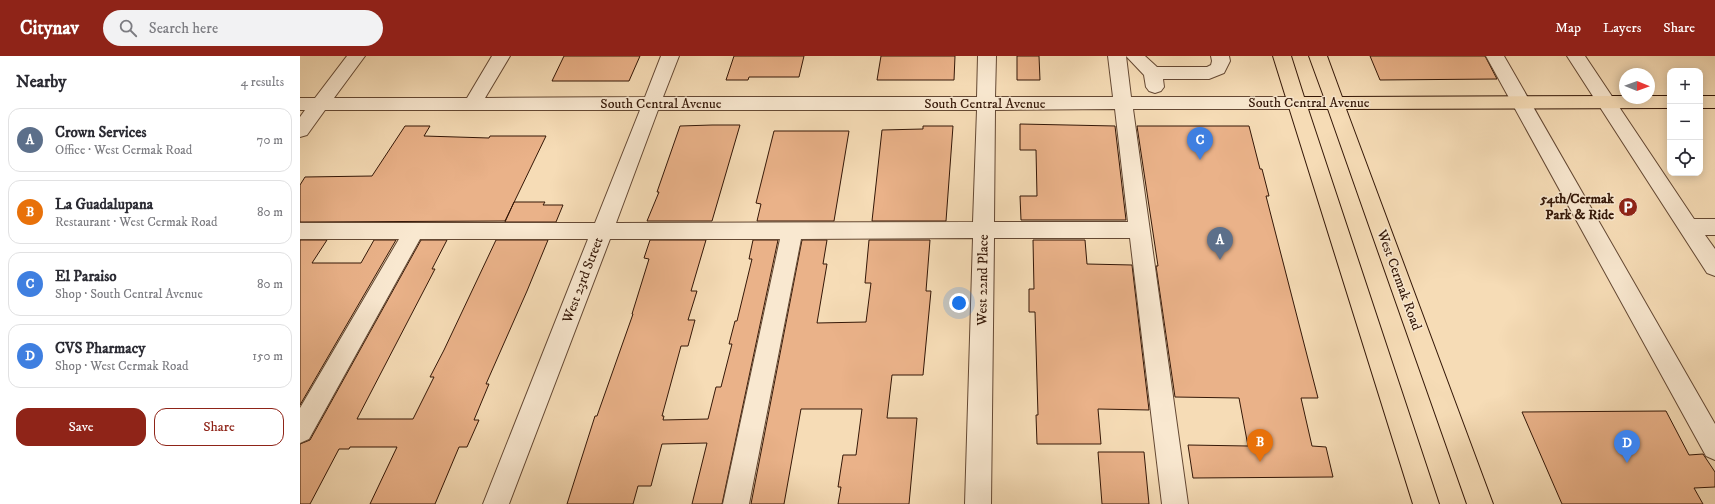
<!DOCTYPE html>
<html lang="en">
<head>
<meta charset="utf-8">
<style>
  :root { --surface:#fff; --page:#f2f2f3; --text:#2b2b33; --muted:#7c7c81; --line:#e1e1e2; --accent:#8f2418 }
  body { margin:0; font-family:"IM FELL DW Pica",serif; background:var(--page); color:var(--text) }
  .controls { position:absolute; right:12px; top:12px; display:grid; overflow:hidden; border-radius:8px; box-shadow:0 2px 10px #0003 }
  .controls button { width:36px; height:36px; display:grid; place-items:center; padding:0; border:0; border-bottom:1px solid var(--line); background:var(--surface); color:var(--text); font:20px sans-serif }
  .compass { position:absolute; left:1319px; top:12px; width:36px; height:36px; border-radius:50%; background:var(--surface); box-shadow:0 2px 10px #0003; rotate:91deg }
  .you { position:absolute; left:659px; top:247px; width:14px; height:14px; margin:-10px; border:3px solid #fff; border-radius:50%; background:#1a73e8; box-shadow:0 0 0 6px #1a73e833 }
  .badge { display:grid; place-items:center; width:26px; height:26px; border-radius:50%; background:var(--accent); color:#fff; font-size:13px; font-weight:700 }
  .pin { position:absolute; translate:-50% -33px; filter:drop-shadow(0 1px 2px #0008) }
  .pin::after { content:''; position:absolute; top:21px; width:14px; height:12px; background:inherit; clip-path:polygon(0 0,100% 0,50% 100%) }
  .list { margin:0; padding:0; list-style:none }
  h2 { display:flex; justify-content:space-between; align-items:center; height:52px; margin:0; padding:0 16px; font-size:17px }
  h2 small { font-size:13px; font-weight:400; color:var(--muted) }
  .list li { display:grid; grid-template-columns:26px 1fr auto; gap:12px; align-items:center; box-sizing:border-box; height:64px; margin:0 8px 8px; padding:0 8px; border:1px solid var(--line); border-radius:12px }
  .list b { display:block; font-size:15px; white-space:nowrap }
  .list p { margin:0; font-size:13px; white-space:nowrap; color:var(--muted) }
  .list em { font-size:13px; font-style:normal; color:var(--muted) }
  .actions { display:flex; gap:8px; padding:12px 16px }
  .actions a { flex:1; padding:9px 0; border:1px solid var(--accent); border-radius:12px; text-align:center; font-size:14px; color:var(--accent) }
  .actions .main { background:var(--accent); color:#fff }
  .icon { flex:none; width:22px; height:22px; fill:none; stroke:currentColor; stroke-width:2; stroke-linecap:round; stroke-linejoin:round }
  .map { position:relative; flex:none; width:1415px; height:448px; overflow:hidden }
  header { display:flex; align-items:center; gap:24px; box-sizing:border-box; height:56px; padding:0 20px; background:var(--accent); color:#fff }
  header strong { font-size:19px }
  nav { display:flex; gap:22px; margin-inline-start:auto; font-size:14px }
  .search { width:280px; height:36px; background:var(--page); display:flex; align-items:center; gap:10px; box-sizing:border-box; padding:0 14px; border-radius:22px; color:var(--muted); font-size:15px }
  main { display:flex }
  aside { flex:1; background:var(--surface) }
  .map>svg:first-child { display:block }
  .building { fill:#eab289; stroke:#341707 }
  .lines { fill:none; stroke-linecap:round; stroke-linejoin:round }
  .minor-casing { stroke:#644833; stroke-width:2 }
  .major-casing { stroke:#341707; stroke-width:2 }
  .minor { fill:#f9e8d0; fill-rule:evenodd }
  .major { fill:#f6dcb6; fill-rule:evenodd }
  .labels { text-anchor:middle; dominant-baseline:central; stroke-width:3; stroke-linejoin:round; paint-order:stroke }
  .street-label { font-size:14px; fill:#341707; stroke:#f9e8d0 }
  .poi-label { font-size:14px; font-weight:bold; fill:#341707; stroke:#f9e8d0; text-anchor:end }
</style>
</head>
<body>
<header>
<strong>Citynav</strong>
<div class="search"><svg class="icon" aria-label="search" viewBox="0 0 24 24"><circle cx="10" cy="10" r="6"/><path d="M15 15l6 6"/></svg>Search here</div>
<nav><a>Map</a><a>Layers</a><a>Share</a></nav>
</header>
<main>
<aside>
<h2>Nearby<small>4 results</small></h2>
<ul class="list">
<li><span class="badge" style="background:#5c6f8a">A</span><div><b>Crown Services</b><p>Office · West Cermak Road</p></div><em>70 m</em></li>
<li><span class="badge" style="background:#e8710a">B</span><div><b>La Guadalupana</b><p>Restaurant · West Cermak Road</p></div><em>80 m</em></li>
<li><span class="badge" style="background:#3f7fe0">C</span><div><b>El Paraiso</b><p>Shop · South Central Avenue</p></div><em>80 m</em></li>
<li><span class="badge" style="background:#3f7fe0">D</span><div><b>CVS Pharmacy</b><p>Shop · West Cermak Road</p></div><em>150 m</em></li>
</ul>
<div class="actions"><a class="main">Save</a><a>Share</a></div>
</aside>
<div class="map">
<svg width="1415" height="448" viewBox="0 0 1415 448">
  <rect width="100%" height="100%" fill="#f6dcb6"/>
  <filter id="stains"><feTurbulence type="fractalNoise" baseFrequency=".005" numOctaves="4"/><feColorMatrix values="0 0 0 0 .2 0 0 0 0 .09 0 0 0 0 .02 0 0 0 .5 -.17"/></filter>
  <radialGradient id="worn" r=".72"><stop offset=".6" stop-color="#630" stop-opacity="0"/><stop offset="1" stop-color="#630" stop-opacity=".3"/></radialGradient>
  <path class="building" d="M264,0H340L329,25H252Z
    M434,0H504L499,21H449L448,24H426Z
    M581,0H655L654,24H577Z
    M717,0H739L740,24H717Z
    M1070,0H1185L1197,23L1080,24Z
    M720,68L815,70L826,164H721L720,140H737L736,94H720Z
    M412,69H440L412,165H347L359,136H357L380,70Z
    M105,70H130L124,80L189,82L190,80H246L205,165L0,166V129L5,121L72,120Z
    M623,70H653L646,165H572L582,74L623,73Z
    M837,70H949L960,113H962L969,140H966L1018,342H1001L1012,390L1026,391L1033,421L893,422L888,389L948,390L939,342L875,341L856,210H858Z
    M474,75H549L534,165H457L461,148L456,147Z
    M214,146H245L243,149H263L256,166H205Z
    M0,184H27L12,207H61L74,184H96L0,349Z
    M121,184H147L132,213H135L57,363H113L134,321H130L144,294L196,184H248L227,235L186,328H189L174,364H179L167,391H159L135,448H70L97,391H50L49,393H39L10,448H0V388L10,384Z
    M350,184H406L391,235H397L388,264H395L388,290H381L362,360H364L363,364L408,363L416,331H421L432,288H429L435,265H437L452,203H449L453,184H478L422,448H392L407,387L362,388L351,430H338L333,448H267L295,360H297L333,258H332L349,203L344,202Z
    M502,184H527L523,208H527L517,267L566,266L571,227H565L569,184H630L626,235H631L623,319H592L587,362H617L609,448H538L541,431H538L543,399H556L562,353H501L484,448H451Z
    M733,184H785L787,208L832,209L849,354L798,353L801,388H737L736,359H738L735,256H729V233H734Z
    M1366,355L1389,399L1403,398L1415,416V431L1394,432L1403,448H1262L1222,356Z
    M798,396H844L849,448H802Z"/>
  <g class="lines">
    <defs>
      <path id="minor" d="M47,0H65L34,42H167L192,0H210L185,42L345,41L361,0H379L363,41H677L678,0H696L695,41H813L808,0H826L831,41H997L1004,43L1006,47L1004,51L997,53H833L888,448H862L830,182H694L691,448H665L673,182L501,183L449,448H423L480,183H310L209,448H183L288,183H120L9,383L0,387V352L99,183H0V167H295L340,54H25L7,79L0,81V61L5,54H0V42H15ZM815,53L828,166H694L695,54ZM358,54H677L673,166L316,167Z
        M826,0H845L857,11H907L911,9L912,5L911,0H929L930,5L924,17L909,23H863L864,31L861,35L855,37L849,35L846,31L844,19Z
        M1186,0H1204L1415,368V404L1406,400Z
        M1267,0H1285L1394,163H1415V179H1405L1415,193V220L1407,217Z"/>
      <path id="major" d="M973,0H991L1004,41H1024L1009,0H1027L1042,41L1325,40V42H1349V40H1370V52L1046,53L1193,448H1167L1028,53H1008L1139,448H1113Z
        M1400,40H1415V52H1400Z"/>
    </defs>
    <use href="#minor" class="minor-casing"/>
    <use href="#major" class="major-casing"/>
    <use href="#minor" class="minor"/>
    <use href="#major" class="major"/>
  </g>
  <defs>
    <symbol id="parking-disc" viewBox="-11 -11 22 22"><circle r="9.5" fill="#8f2418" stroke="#f9e8d0"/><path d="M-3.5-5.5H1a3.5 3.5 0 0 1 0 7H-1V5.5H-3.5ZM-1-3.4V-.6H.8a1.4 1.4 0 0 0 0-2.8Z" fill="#fff"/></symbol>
  </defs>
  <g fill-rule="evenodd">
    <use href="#parking-disc" x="1317" y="140" width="22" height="22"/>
  </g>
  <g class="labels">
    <g class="street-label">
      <text x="1009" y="47">South Central Avenue</text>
      <text x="361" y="48">South Central Avenue</text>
      <text x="685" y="48">South Central Avenue</text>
      <text transform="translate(283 224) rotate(-69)">West 23rd Street</text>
      <text transform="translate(683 224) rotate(-89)">West 22nd Place</text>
      <text transform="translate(1099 224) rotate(70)">West Cermak Road</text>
    </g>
    <g class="poi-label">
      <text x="1314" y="143">54th/Cermak<tspan x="1314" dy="16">Park &amp; Ride</tspan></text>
    </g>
  </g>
  <rect width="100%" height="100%" filter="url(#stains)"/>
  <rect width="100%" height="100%" fill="url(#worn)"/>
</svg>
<div class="controls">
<button>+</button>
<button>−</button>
<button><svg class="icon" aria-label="locate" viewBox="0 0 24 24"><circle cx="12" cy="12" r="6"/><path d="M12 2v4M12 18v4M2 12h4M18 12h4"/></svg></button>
</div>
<svg class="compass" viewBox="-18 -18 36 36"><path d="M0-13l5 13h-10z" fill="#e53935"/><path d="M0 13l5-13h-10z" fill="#7c7c81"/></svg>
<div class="you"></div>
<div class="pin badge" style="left:920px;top:204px;background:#5c6f8a">A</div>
<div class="pin badge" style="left:960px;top:406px;background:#e8710a">B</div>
<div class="pin badge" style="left:900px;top:104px;background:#3f7fe0">C</div>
<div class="pin badge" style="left:1327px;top:407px;background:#3f7fe0">D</div>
</div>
</main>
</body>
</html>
